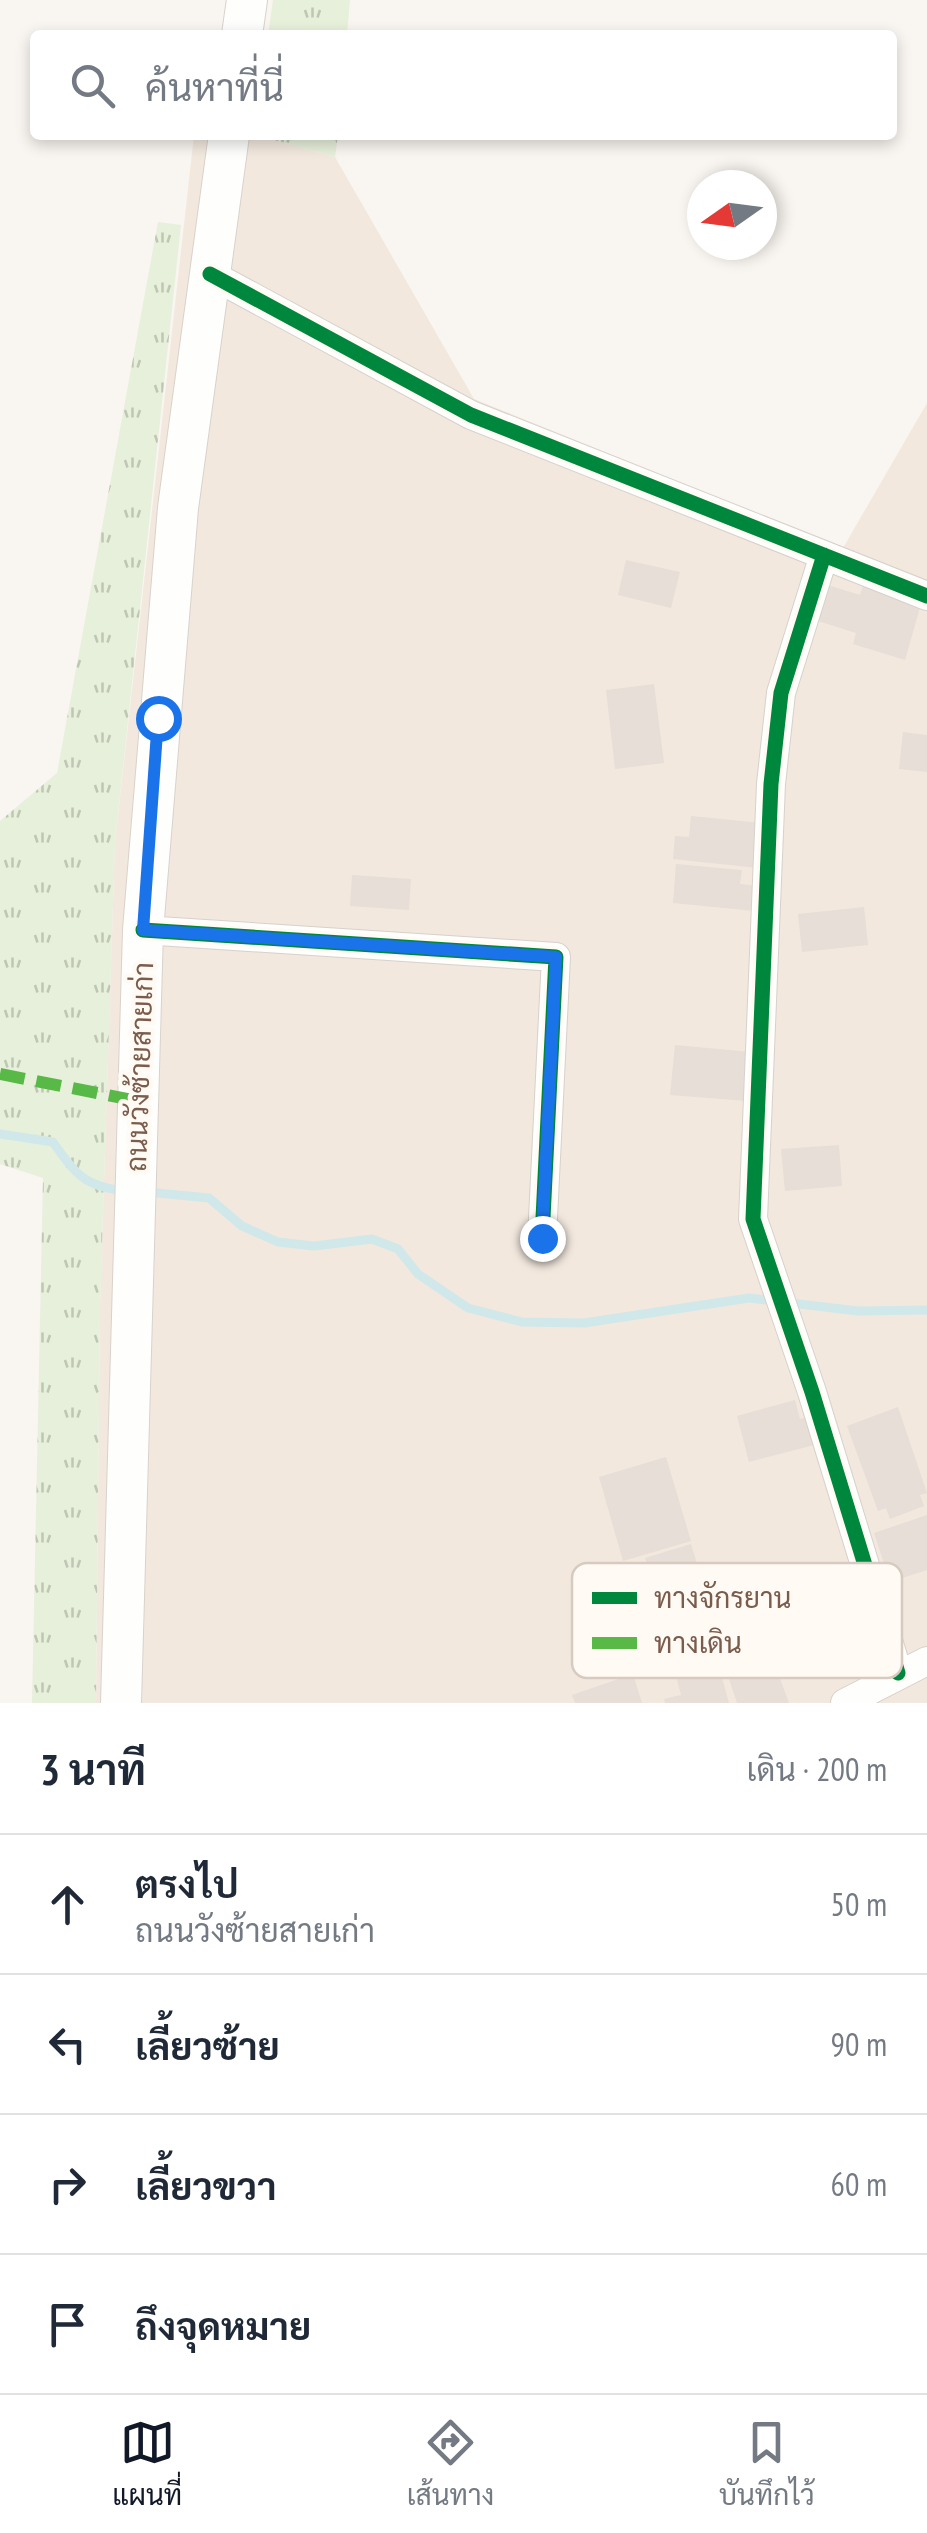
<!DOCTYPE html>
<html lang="th">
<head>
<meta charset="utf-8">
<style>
  :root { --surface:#fff; --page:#f2f2f3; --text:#1f2937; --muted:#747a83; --line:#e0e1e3; --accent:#111827 }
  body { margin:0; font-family:"PT Sans Narrow",Sarabun,sans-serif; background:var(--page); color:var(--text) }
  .compass { position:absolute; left:687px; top:170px; width:90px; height:90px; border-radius:50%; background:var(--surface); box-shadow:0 5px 15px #0003; rotate:256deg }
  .stop { position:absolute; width:30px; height:30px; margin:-22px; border:8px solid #1a73e8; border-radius:50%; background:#fff }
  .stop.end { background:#1a73e8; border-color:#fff; box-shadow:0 2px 10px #0008 }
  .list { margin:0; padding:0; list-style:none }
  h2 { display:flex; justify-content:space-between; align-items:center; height:130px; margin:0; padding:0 40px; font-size:42px }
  h2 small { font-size:32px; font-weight:400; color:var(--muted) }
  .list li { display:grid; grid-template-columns:65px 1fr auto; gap:30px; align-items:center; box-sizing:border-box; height:140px; padding:0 40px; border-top:2px solid var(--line) }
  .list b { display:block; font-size:38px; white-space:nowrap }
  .list p { margin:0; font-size:32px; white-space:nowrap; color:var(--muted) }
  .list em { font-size:32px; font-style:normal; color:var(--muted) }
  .icon { flex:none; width:55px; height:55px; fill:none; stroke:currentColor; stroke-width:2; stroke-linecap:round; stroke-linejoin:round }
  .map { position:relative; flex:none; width:927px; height:1703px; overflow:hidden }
  .search { position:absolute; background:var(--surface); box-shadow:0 5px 15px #0003; left:30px; right:30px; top:30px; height:110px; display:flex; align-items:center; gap:25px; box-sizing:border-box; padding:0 35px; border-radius:10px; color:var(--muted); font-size:38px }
  .sheet { height:690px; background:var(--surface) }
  nav { display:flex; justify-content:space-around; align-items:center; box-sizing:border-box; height:140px; border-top:2px solid var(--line); background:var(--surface); font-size:28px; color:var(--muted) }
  nav a { display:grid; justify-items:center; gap:5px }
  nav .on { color:var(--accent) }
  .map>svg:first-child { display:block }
  .residential { fill:#f2e8de }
  .grass { fill:url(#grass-tufts) }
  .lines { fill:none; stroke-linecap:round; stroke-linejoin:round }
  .stream { stroke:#d0e8ea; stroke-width:9 }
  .building { fill:#e6ded7 }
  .minor-casing { stroke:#d7d1cb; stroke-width:30 }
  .secondary-casing { stroke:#d9d2cb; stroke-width:42 }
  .minor { stroke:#fefefd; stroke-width:28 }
  .secondary { stroke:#fefefd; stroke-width:40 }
  .quiet { stroke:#58b947; stroke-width:12; stroke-dasharray:25 12; stroke-linecap:butt }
  .cycleway-casing { stroke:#fffaf3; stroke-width:21 }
  .cycleway { stroke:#00873e; stroke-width:15 }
  .route { stroke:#1a73e8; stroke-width:12 }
  .labels { text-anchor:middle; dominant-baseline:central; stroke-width:9; stroke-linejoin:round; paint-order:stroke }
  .street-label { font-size:28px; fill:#7a5c4d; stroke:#fffaf3 }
  .key { fill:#fffaf3; stroke:#d7cbc1; stroke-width:2.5 }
  .key-label { font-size:28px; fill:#7a5c4d }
</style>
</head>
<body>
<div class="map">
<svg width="927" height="1703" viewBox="0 0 927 1703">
  <defs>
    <pattern id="grass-tufts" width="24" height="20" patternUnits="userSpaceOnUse" patternTransform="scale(2.5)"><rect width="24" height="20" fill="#e7f0db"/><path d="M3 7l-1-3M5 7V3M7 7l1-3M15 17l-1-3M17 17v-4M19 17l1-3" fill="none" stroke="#c0c6b4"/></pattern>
  </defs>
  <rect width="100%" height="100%" fill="#f9f5f0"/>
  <path class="residential" d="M194,135H256L335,157L474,399L843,548L927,403V1703H96L100,1306L115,842Z"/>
  <path class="grass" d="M273,0H350L347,35H268Z
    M256,135H338L335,157Z
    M158,222L181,225L115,842L100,1306L96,1703H32L43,1178L0,1164V821L57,773Z"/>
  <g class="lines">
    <path class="stream" d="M0,1134L53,1142C76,1175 85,1187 126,1191
      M147,1192L209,1198L242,1226L278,1242L314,1246L372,1239L398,1249L418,1274L468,1308L522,1322L584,1323L749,1298L858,1311L927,1310"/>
  </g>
  <path class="building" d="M626,560L680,572L671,608L618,595Z
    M828,585L860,595L863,586L921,604L905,660L853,644L856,633L818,621Z
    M654,684L664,763L615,769L606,690Z
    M903,732L927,735V772L899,769Z
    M691,816L762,823L758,868L673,859L675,836L689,837Z
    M676,864L742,870L740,884L757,886L755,911L673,903Z
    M352,875L411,879L409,910L350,906Z
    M864,907L868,945L802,952L798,914Z
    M675,1045L751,1052L747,1101L670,1095Z
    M839,1145L842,1186L785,1191L781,1149Z
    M795,1400L800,1419L811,1416L818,1444L749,1462L737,1416Z
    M898,1407L927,1493L920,1495L924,1506L890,1519L886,1508L878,1511L847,1426Z
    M666,1457L691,1541L623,1561L599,1477Z
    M927,1515V1570L890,1582L874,1533Z
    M691,1544L703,1583L657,1598L645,1558Z
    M716,1656L729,1703H665L664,1699L681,1695L674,1668Z
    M772,1657L789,1703H737L727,1673Z
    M633,1674L642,1703H575L572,1695Z"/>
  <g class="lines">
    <defs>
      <path id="minor" d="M210,274L471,415L927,596
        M824,555L781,693L771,784L753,1219L812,1392L898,1673
        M143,930L556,957L542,1238
        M845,1703L927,1661"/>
      <path id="secondary" d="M242,35L247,0
        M121,1703L143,930L178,508L229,135"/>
    </defs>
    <use href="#minor" class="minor-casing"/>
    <use href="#secondary" class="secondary-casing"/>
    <use href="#minor" class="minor"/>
    <use href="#secondary" class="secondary"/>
    <path class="quiet" d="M0,1074L138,1101"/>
    <defs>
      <path id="cycleway" d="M210,274L471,415L927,596
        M824,555L781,693L771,784L753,1219L812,1392L898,1673
        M143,930L556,957L542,1238"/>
    </defs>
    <use href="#cycleway" class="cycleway-casing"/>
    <use href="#cycleway" class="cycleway"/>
  </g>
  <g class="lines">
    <path class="route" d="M158,718L143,930L556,957L542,1238"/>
  </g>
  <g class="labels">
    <g class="street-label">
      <text transform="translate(139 1067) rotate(-88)">ถนนวังซ้ายสายเก่า</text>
    </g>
  </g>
  <rect x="572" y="1563" width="330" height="115" rx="15" class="key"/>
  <rect x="592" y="1592" width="45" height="12" fill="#00873e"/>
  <rect x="592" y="1637" width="45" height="12" fill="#58b947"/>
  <g class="key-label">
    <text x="654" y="1608">ทางจักรยาน</text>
    <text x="654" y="1653">ทางเดิน</text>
  </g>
</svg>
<svg class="compass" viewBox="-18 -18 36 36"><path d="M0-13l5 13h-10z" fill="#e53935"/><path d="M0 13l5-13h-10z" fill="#747a83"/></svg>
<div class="stop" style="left:158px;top:718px"></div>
<div class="stop end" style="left:542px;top:1238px"></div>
<div class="search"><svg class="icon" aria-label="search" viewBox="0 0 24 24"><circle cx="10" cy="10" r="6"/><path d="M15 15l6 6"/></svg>ค้นหาที่นี่</div>
</div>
<section class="sheet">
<h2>3 นาที<small>เดิน · 200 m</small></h2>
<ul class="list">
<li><svg class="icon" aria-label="ahead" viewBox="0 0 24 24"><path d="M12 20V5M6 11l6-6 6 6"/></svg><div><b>ตรงไป</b><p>ถนนวังซ้ายสายเก่า</p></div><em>50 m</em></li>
<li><svg class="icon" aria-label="left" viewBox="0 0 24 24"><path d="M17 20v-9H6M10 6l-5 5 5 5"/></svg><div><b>เลี้ยวซ้าย</b></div><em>90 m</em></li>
<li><svg class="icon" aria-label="right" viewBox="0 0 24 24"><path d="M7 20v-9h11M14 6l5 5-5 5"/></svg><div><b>เลี้ยวขวา</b></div><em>60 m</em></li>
<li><svg class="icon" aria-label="arrive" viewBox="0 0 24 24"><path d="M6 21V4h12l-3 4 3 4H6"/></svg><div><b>ถึงจุดหมาย</b></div></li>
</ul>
</section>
<nav>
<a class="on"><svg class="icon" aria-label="map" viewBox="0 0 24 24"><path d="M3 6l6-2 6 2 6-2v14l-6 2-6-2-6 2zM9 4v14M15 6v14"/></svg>แผนที่</a>
<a><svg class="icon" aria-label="directions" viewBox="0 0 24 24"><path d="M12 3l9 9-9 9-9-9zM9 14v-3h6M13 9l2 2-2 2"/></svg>เส้นทาง</a>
<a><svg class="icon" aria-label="saved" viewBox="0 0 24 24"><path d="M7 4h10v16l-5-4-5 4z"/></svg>บันทึกไว้</a>
</nav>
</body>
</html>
